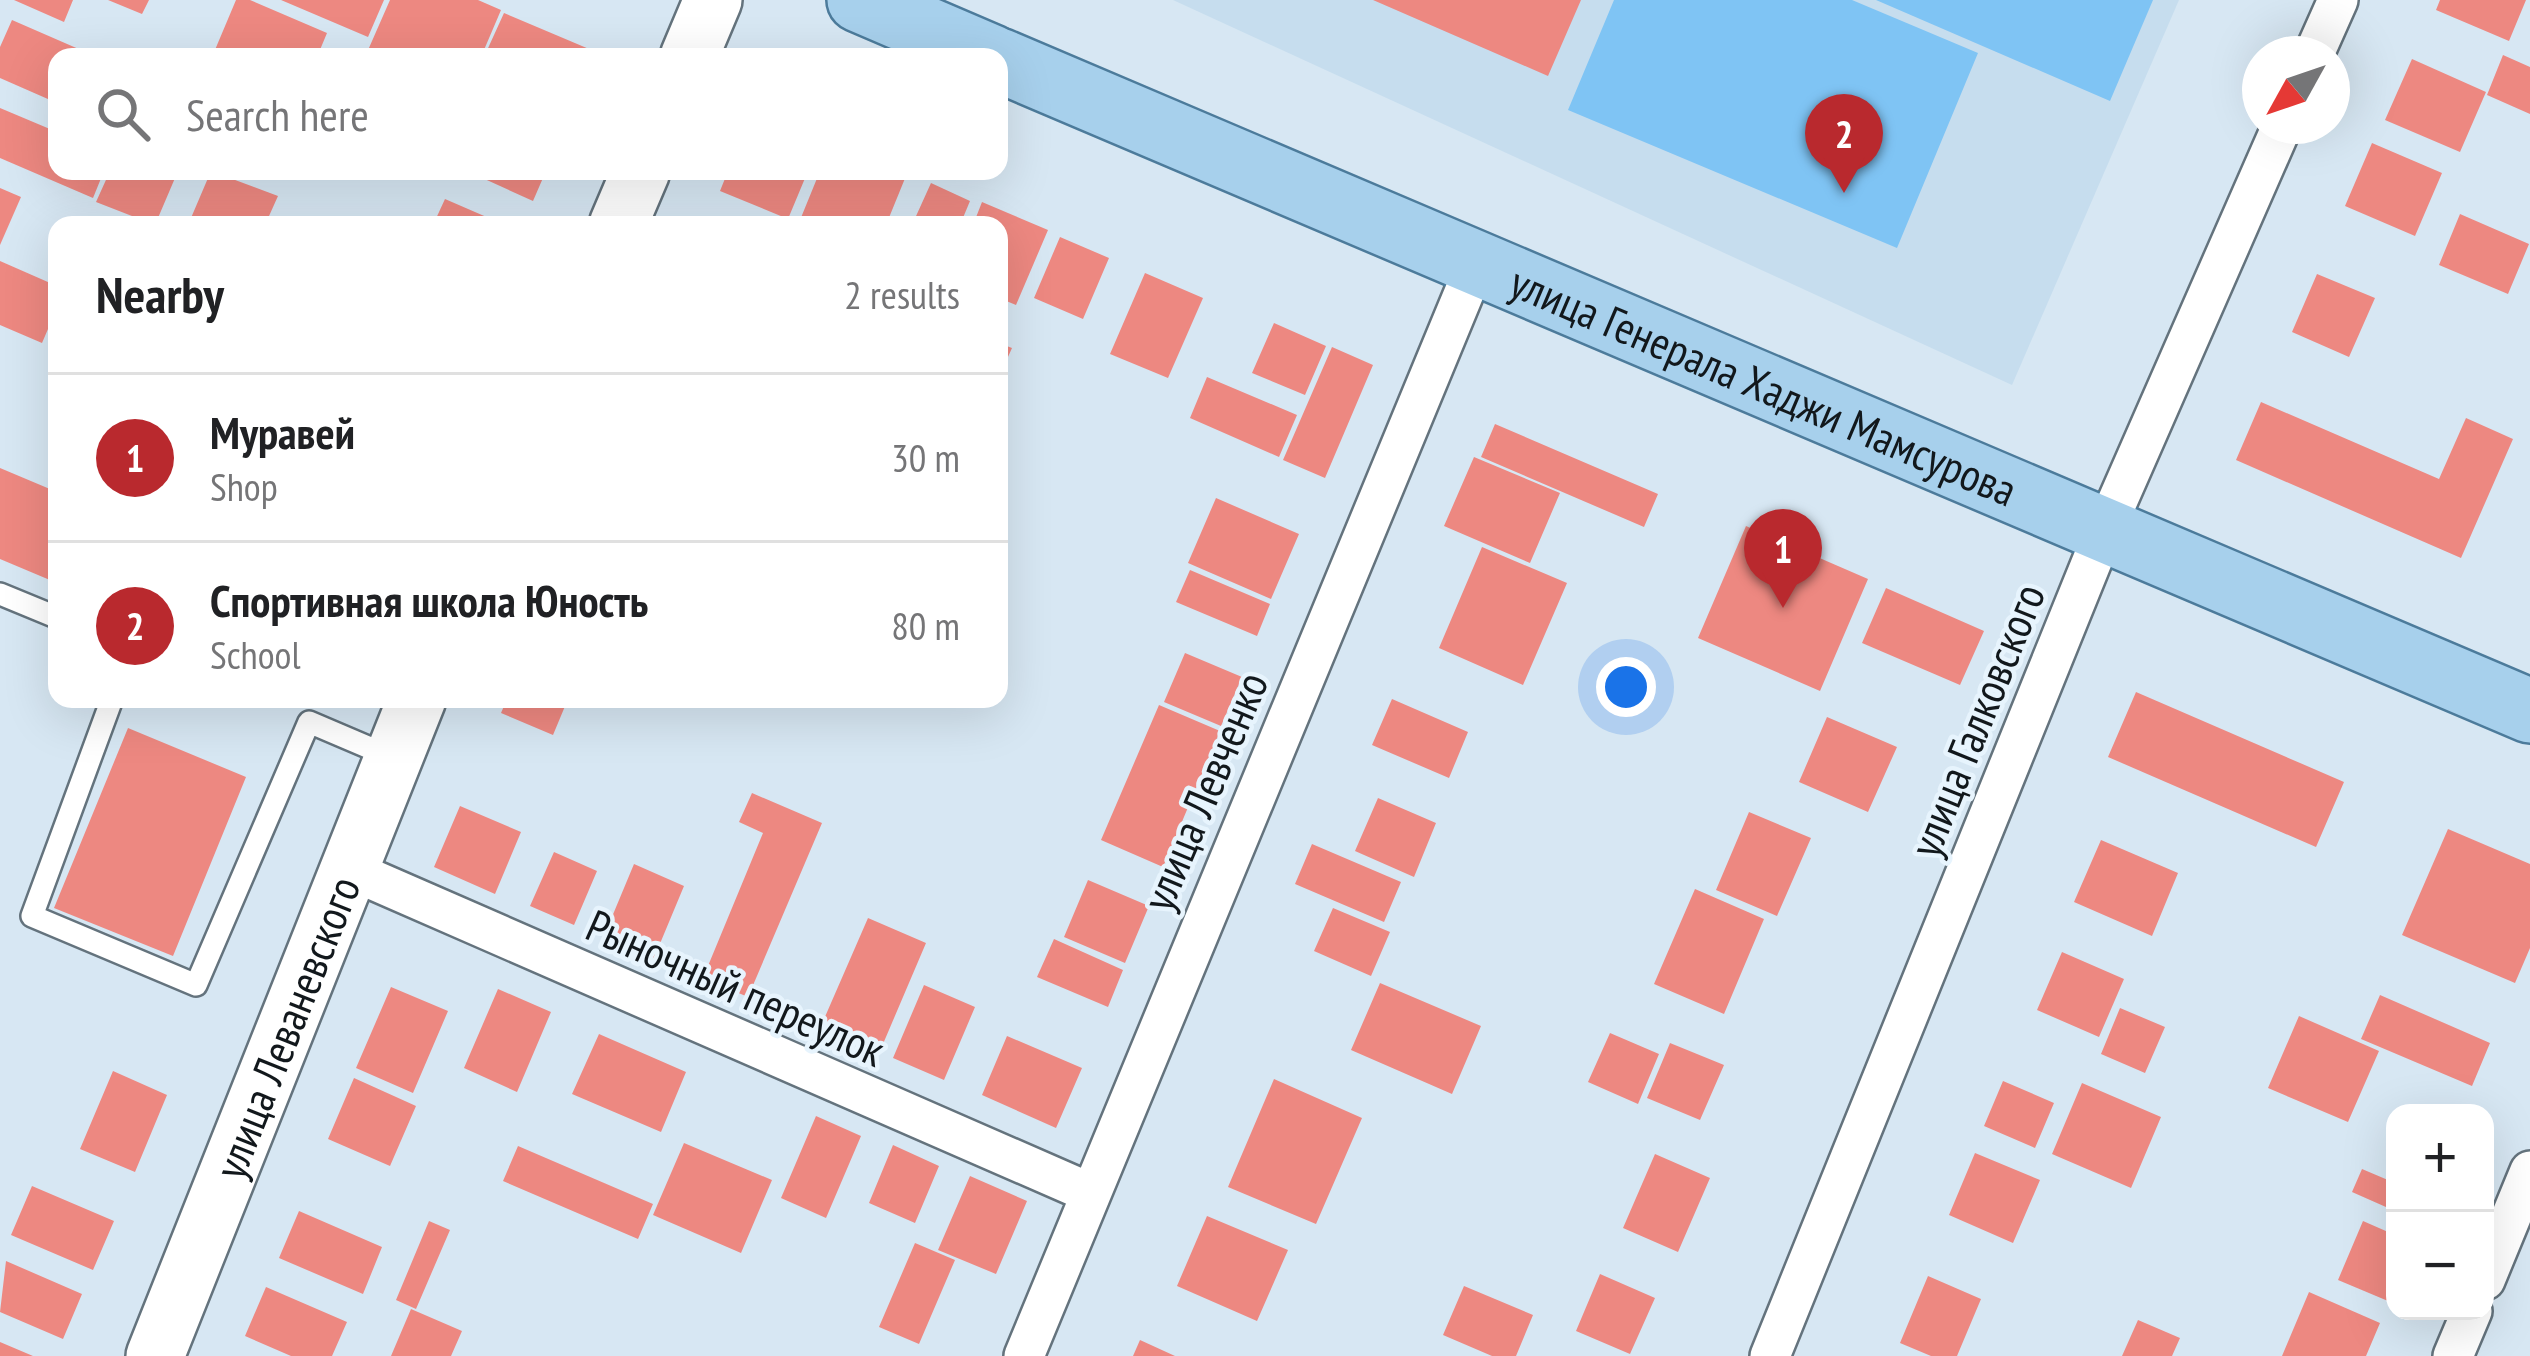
<!DOCTYPE html>
<html lang="en">
<head>
<meta charset="utf-8">
<style>
  :root { --surface:#fff; --page:#f2f2f2; --text:#202124; --muted:#757577; --line:#e0e0e0; --accent:#b9292e }
  body { margin:0; font-family:"PT Sans Narrow",sans-serif; background:var(--page); color:var(--text) }
  .controls { position:absolute; right:36px; bottom:36px; display:grid; overflow:hidden; border-radius:24px; box-shadow:0 12px 48px #0002 }
  .controls button { width:108px; height:108px; display:grid; place-items:center; padding:0; border:0; border-bottom:3px solid var(--line); background:var(--surface); color:var(--text); font:60px sans-serif }
  .compass { position:absolute; left:2242px; top:36px; width:108px; height:108px; border-radius:50%; background:var(--surface); box-shadow:0 12px 48px #0002; rotate:230deg }
  .you { position:absolute; left:1626px; top:687px; width:42px; height:42px; margin:-30px; border:9px solid #fff; border-radius:50%; background:#1a73e8; box-shadow:0 0 0 18px #1a73e833 }
  .badge { display:grid; place-items:center; width:78px; height:78px; border-radius:50%; background:var(--accent); color:#fff; font-size:39px; font-weight:700 }
  .pin { position:absolute; translate:-50% -99px; filter:drop-shadow(0 3px 6px #0008) }
  .pin::after { content:''; position:absolute; top:63px; width:42px; height:36px; background:inherit; clip-path:polygon(0 0,100% 0,50% 100%) }
  .list { margin:0; padding:0; list-style:none }
  h2 { display:flex; justify-content:space-between; align-items:center; height:156px; margin:0; padding:0 48px; font-size:51px }
  h2 small { font-size:39px; font-weight:400; color:var(--muted) }
  .list li { display:grid; grid-template-columns:78px 1fr auto; gap:36px; align-items:center; box-sizing:border-box; height:168px; padding:0 48px; border-top:3px solid var(--line) }
  .list b { display:block; font-size:45px; white-space:nowrap }
  .list p { margin:0; font-size:39px; white-space:nowrap; color:var(--muted) }
  .list em { font-size:39px; font-style:normal; color:var(--muted) }
  .icon { flex:none; width:66px; height:66px; fill:none; stroke:currentColor; stroke-width:2; stroke-linecap:round; stroke-linejoin:round }
  .map { position:relative; flex:none; width:2530px; height:1356px; overflow:hidden }
  .search { position:absolute; background:var(--surface); box-shadow:0 12px 48px #0002; left:48px; top:48px; width:960px; height:132px; display:flex; align-items:center; gap:30px; box-sizing:border-box; padding:0 42px; border-radius:24px; color:var(--muted); font-size:45px }
  .panel { position:absolute; background:var(--surface); box-shadow:0 12px 48px #0002; left:48px; top:216px; width:960px; height:492px; border-radius:24px }
  .map>svg:first-child { display:block }
  .built { fill:#c6ddee }
  .green { fill:#7fc4f4 }
  .building { fill:#ed8881 }
  .lines { fill:none; stroke-linecap:round; stroke-linejoin:round }
  .lane-casing { stroke:#64737d; stroke-width:26 }
  .street-casing { stroke:#64737d; stroke-width:44 }
  .secondary-casing { stroke:#64737d; stroke-width:62 }
  .primary-casing { stroke:#4c7b9b; stroke-width:68 }
  .lane { stroke:#fff; stroke-width:21 }
  .street { stroke:#fff; stroke-width:39 }
  .secondary { stroke:#fff; stroke-width:57 }
  .primary { stroke:#a7d0ec; stroke-width:63 }
  .labels { text-anchor:middle; dominant-baseline:central; stroke-width:9; stroke-linejoin:round; paint-order:stroke }
  .street-label { font-size:45px; fill:#12181c; stroke:#e7f4fd }
</style>
</head>
<body>
<div class="map">
<svg width="2530" height="1356" viewBox="0 0 2530 1356">
  <rect width="100%" height="100%" fill="#d7e7f3"/>
  <path class="built" d="M1173,0H2179L2012,385Z"/>
  <path class="green" d="M1614,0H1852L1978,53L1897,248L1568,110Z
    M1876,0H2153L2110,101Z"/>
  <path class="building" d="M14,0H73L64,22Z
    M108,0H149L142,14Z
    M236,0H250L327,33L317,57H212Z
    M281,0H384L368,37Z
    M390,0H478L501,10L481,57H365Z
    M1373,0H1581L1548,76Z
    M2440,0H2526L2509,41L2436,10Z
    M504,13L608,57H484Z
    M12,20L97,57H57V103L0,78V47Z
    M2503,55L2530,67V114L2487,95Z
    M2412,59L2486,92L2460,152L2385,120Z
    M0,108L57,132V171H104L93,198L0,158Z
    M2372,143L2442,173L2415,236L2345,206Z
    M110,171H178L155,225L96,202Z
    M211,171L278,196L265,225H188Z
    M480,171H546L533,201L478,176Z
    M728,171H808L788,219L720,191Z
    M820,171H908L886,225H798Z
    M931,183L970,201L960,225H912Z
    M0,188L21,197L0,245Z
    M445,199L505,225H433Z
    M982,202L1048,230L1016,305L999,298V225H973Z
    M2460,214L2529,244L2508,294L2439,265Z
    M1060,237L1109,258L1083,319L1034,298Z
    M0,261L57,286V308L42,343L0,325Z
    M1145,273L1203,298L1168,378L1110,354Z
    M2317,274L2375,298L2349,357L2292,332Z
    M1274,323L1326,346L1305,395L1252,373Z
    M999,343L1012,348L999,377Z
    M1332,347L1373,365L1325,478L1283,460Z
    M1207,377L1297,415L1279,457L1190,418Z
    M2261,402L2439,479L2466,418L2513,439L2461,558L2236,460Z
    M1495,424L1658,494L1644,527L1481,457Z
    M1474,457L1560,493L1530,563L1444,526Z
    M0,468L57,492V583L0,559Z
    M1216,498L1299,534L1271,599L1188,563Z
    M1746,526L1868,579L1820,691L1698,638Z
    M1482,547L1567,583L1523,685L1439,648Z
    M1190,570L1270,604L1257,636L1176,602Z
    M1886,588L1984,631L1960,685L1862,643Z
    M1185,653L1242,677L1221,726L1164,702Z
    M2136,692L2344,782L2316,847L2108,757Z
    M507,699H568L553,735L501,713Z
    M1392,699L1468,732L1449,778L1372,745Z
    M1159,705L1220,731L1163,867L1101,840Z
    M1827,717L1897,747L1868,812L1799,782Z
    M128,728L246,777L173,956L54,908Z
    M752,793L822,823L748,997L703,978L763,833L739,822Z
    M1378,798L1436,823L1414,877L1355,851Z
    M460,806L521,832L495,894L434,867Z
    M1749,812L1811,838L1777,916L1716,890Z
    M2448,829L2530,864V948L2515,983L2402,935Z
    M2101,840L2178,873L2152,936L2074,902Z
    M1312,844L1401,882L1384,922L1295,884Z
    M554,852L597,871L574,925L530,906Z
    M634,864L684,886L654,958L604,936Z
    M1088,880L1149,906L1125,963L1064,937Z
    M1695,889L1764,919L1724,1014L1654,984Z
    M1333,908L1390,932L1371,976L1314,951Z
    M868,918L926,943L880,1051L821,1026Z
    M1054,939L1123,970L1108,1007L1037,977Z
    M2062,952L2124,979L2099,1037L2037,1010Z
    M1380,983L1481,1026L1452,1094L1351,1050Z
    M924,985L975,1007L944,1080L893,1058Z
    M391,987L448,1011L413,1093L356,1068Z
    M498,989L551,1012L517,1092L464,1068Z
    M2380,995L2490,1043L2472,1086L2361,1039Z
    M2120,1008L2165,1027L2145,1073L2101,1054Z
    M2299,1016L2379,1051L2348,1122L2268,1088Z
    M1610,1033L1659,1054L1638,1104L1588,1082Z
    M599,1034L686,1072L661,1132L572,1094Z
    M1007,1036L1082,1068L1056,1128L982,1095Z
    M1670,1043L1724,1065L1700,1120L1647,1098Z
    M113,1071L167,1095L135,1172L80,1149Z
    M354,1078L416,1106L390,1166L328,1139Z
    M1274,1079L1362,1118L1316,1224L1228,1187Z
    M2003,1081L2054,1103L2035,1148L1984,1126Z
    M2082,1083L2161,1117L2131,1188L2052,1154Z
    M816,1116L861,1136L826,1218L781,1198Z
    M684,1143L772,1180L741,1253L653,1215Z
    M893,1145L939,1166L915,1223L869,1203Z
    M518,1146L653,1204L638,1239L503,1181Z
    M1975,1153L2040,1180L2013,1243L1949,1215Z
    M1655,1154L1710,1178L1678,1252L1623,1228Z
    M2362,1169L2395,1183V1211L2352,1192Z
    M970,1176L1027,1201L996,1274L938,1250Z
    M32,1186L114,1221L93,1270L11,1235Z
    M299,1211L382,1247L363,1294L279,1258Z
    M1207,1216L1288,1250L1257,1321L1177,1286Z
    M429,1221L450,1230L416,1309L396,1300Z
    M2363,1221L2395,1235V1284L2388,1301L2338,1280Z
    M915,1243L955,1260L919,1344L879,1327Z
    M6,1261L82,1294L63,1339L0,1312Z
    M1600,1274L1655,1298L1630,1354L1576,1331Z
    M1928,1276L1981,1299L1957,1356H1931L1900,1343Z
    M1464,1286L1533,1315L1516,1356H1492L1443,1335Z
    M266,1287L347,1322L332,1356H291L245,1336Z
    M2309,1292L2380,1323L2366,1356H2282Z
    M411,1309L462,1331L451,1356H391Z
    M2138,1320L2180,1338L2172,1356H2122Z
    M1140,1340L1175,1356H1133Z
    M0,1342L33,1356H0Z"/>
  <g class="lines">
    <defs>
      <path id="lane" d="M0,594L56,617
        M112,699L32,916L196,985L309,722L391,757"/>
      <path id="street" d="M2314,54L2338,0
        M346,868L1088,1192
        M2485,1280L2530,1171
        M1024,1356L1476,264
        M1770,1356L2103,534L2282,126
        M2453,1356L2472,1311"/>
      <g id="secondary">
        <path d="M689,57L713,0"/>
        <path d="M618,225L641,171"/>
        <path id="s1" d="M155,1356L417,699"/>
      </g>
      <g id="primary">
        <path d="M859,0L992,57"/>
        <path id="s2" d="M999,60L2530,711"/>
      </g>
    </defs>
    <use href="#lane" class="lane-casing"/>
    <use href="#street" class="street-casing"/>
    <use href="#secondary" class="secondary-casing"/>
    <use href="#primary" class="primary-casing"/>
    <use href="#lane" class="lane"/>
    <use href="#street" class="street"/>
    <use href="#secondary" class="secondary"/>
    <use href="#primary" class="primary"/>
  </g>
  <g class="labels">
    <g class="street-label">
      <text stroke="none"><textPath href="#s2" startOffset="831">улица Генерала Хаджи Мамсурова</textPath></text>
      <text transform="translate(1976 720) rotate(-68)">улица Галковского</text>
      <text transform="translate(1204 791) rotate(-67)">улица Левченко</text>
      <text transform="translate(736 987) rotate(24)">Рыночный переулок</text>
      <text stroke="none"><textPath href="#s1" startOffset="354">улица Леваневского</textPath></text>
    </g>
  </g>
</svg>
<div class="controls">
<button>+</button>
<button>−</button>
</div>
<svg class="compass" viewBox="-18 -18 36 36"><path d="M0-13l5 13h-10z" fill="#e53935"/><path d="M0 13l5-13h-10z" fill="#757577"/></svg>
<div class="you"></div>
<div class="pin badge" style="left:1783px;top:608px">1</div>
<div class="pin badge" style="left:1844px;top:193px">2</div>
<div class="search"><svg class="icon" aria-label="search" viewBox="0 0 24 24"><circle cx="10" cy="10" r="6"/><path d="M15 15l6 6"/></svg>Search here</div>
<section class="panel">
<h2>Nearby<small>2 results</small></h2>
<ul class="list">
<li><span class="badge">1</span><div><b>Муравей</b><p>Shop</p></div><em>30 m</em></li>
<li><span class="badge">2</span><div><b>Спортивная школа Юность</b><p>School</p></div><em>80 m</em></li>
</ul>
</section>
</div>
</body>
</html>
